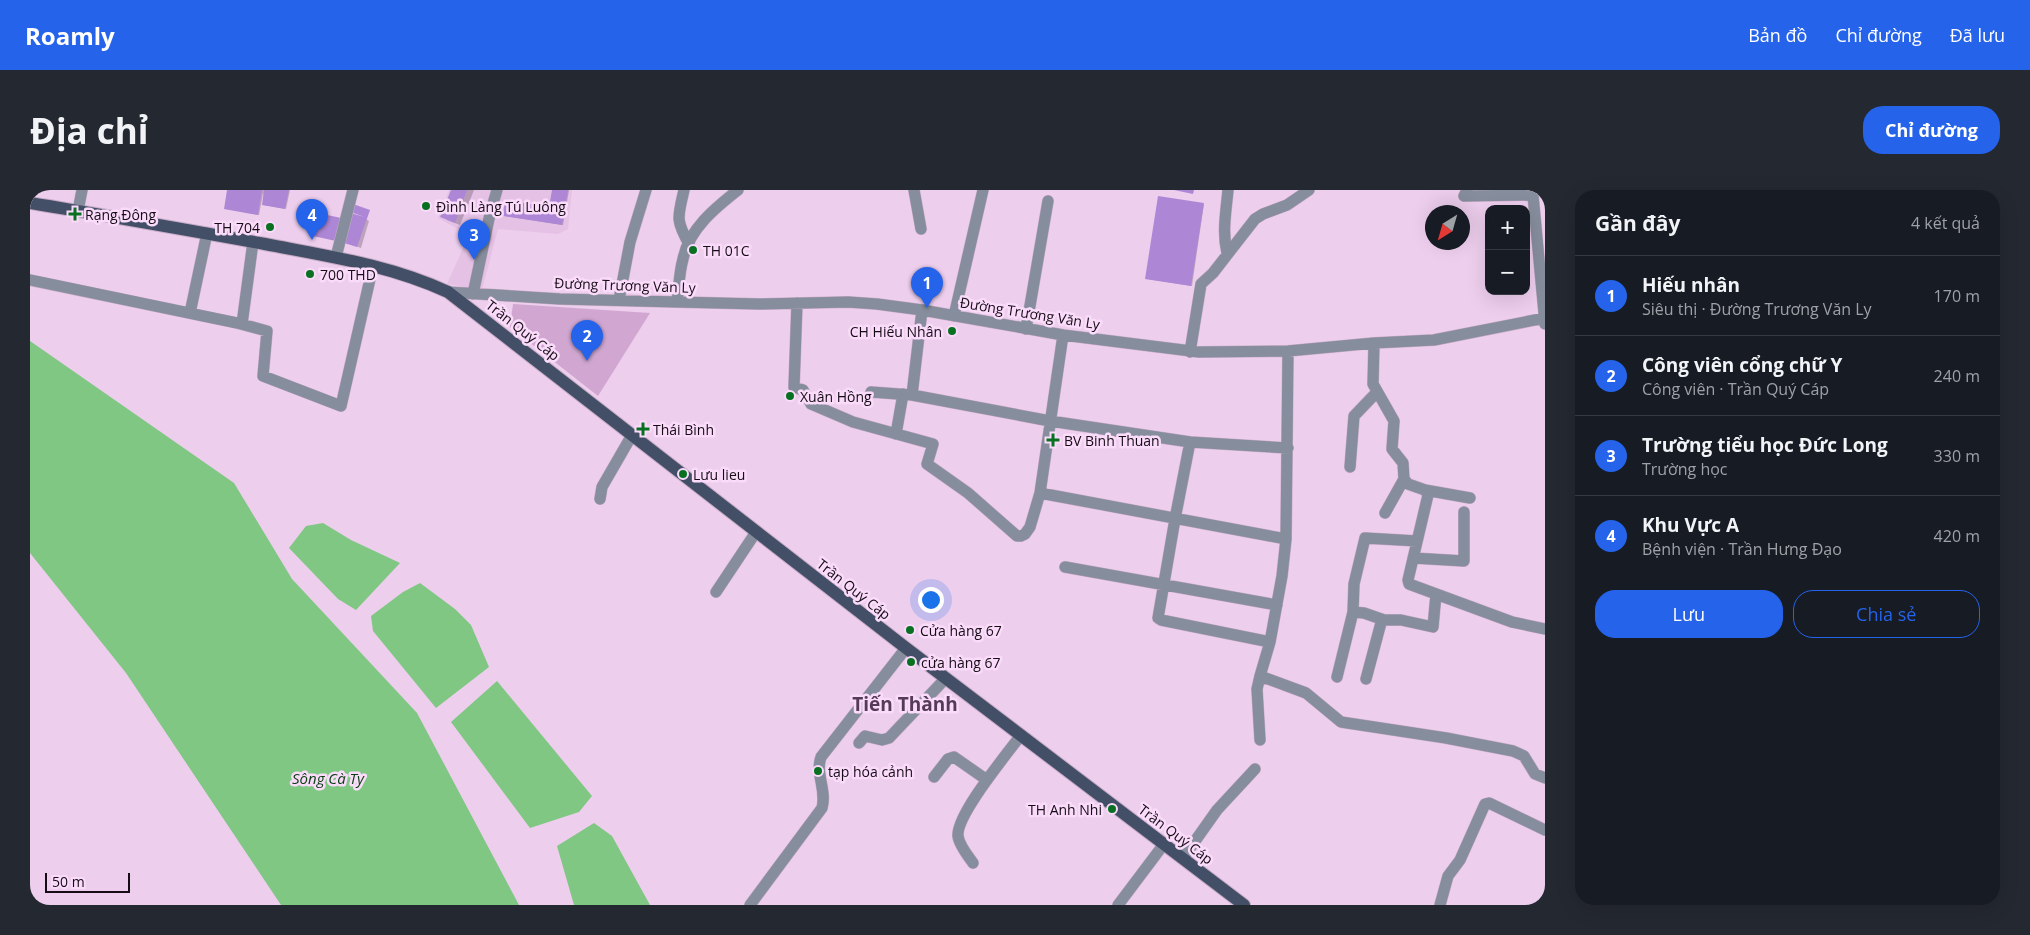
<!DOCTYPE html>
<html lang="vi">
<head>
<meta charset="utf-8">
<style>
  :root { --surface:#171b24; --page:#242831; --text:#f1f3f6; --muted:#9ea1a6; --line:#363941; --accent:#2563eb }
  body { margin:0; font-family:"Open Sans",sans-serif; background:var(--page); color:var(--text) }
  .controls { position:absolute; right:15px; top:15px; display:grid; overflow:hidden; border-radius:10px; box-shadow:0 5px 20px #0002 }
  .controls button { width:45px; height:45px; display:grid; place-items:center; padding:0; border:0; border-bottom:1px solid var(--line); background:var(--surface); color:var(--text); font:25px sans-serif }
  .compass { position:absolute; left:1395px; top:15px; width:45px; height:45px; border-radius:50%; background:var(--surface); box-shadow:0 5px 20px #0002; rotate:217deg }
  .scale { position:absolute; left:15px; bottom:12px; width:85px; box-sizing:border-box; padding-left:5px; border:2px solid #160c16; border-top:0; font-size:14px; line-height:18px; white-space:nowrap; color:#160c16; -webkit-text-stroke:4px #fadcfa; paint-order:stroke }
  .you { position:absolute; left:900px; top:409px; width:18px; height:18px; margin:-12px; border:4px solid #fff; border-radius:50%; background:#1a73e8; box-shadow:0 0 0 8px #1a73e833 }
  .badge { display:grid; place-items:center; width:32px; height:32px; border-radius:50%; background:var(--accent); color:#fff; font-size:16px; font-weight:700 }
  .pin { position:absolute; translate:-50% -41px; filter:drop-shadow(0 1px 2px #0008) }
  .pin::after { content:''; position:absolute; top:26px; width:18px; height:15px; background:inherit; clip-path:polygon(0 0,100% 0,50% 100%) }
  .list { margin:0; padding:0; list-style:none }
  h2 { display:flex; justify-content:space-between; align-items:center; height:65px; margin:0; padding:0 20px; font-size:21px }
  h2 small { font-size:16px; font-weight:400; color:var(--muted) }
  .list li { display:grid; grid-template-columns:32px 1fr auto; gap:15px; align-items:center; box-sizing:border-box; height:80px; padding:0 20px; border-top:1px solid var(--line) }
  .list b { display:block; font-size:19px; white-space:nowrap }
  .list p { margin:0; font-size:16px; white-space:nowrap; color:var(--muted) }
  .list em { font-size:16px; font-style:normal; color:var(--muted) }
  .actions { display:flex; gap:10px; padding:15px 20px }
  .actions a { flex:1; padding:11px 0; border:1px solid var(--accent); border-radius:20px; text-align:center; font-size:18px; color:var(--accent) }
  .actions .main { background:var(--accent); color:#fff }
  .map { position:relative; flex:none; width:1515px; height:715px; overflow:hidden; border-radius:20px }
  header { display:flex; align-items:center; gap:30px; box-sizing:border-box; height:70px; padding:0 25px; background:var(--accent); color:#fff }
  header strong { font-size:24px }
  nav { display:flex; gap:28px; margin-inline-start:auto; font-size:18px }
  .intro { display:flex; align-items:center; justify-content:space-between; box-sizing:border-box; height:120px; padding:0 30px }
  h1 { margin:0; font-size:35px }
  .button { padding:12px 22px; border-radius:20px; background:var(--accent); color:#fff; font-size:18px; font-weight:700 }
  main { display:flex; gap:30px; padding:0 30px }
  aside { flex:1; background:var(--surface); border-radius:20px; box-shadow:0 5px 20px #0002 }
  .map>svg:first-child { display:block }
  .built { fill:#e4c1e5 }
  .green { fill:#d1a7d2 }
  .water { fill:#7fc783 }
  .shadow { fill:#0003 }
  .building { fill:#ad87d6 }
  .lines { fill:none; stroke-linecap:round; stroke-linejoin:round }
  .minor-casing { stroke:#c6abc6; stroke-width:12 }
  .major-casing { stroke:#c6abc6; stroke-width:14 }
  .minor { stroke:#868d9c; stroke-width:11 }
  .major { stroke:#434e67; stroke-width:12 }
  .poi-dot { fill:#087121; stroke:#fadcfa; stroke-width:2 }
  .labels { text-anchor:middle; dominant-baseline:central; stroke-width:5; stroke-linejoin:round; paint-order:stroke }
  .poi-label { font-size:14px; fill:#160c16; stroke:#fadcfa; text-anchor:start }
  .street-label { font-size:14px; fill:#160c16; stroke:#fadcfa }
  .water-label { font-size:15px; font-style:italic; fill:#0c4014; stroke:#fadcfa }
  .district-label { font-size:19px; font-weight:bold; fill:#553c56; stroke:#fadcfa }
</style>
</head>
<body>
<header>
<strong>Roamly</strong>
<nav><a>Bản đồ</a><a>Chỉ đường</a><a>Đã lưu</a></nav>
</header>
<div class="intro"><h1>Địa chỉ</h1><a class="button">Chỉ đường</a></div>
<main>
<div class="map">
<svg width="1515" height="715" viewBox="0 0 1515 715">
  <rect width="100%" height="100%" fill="#edceed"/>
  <path class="built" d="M419,0H542L538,39L528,44L468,39L452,100L417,94L439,45L408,28Z"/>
  <path class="green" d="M483,114L620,123L568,206L480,137Z"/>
  <path class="water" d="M0,151L204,293L262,389L387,523L489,715H251L96,483L0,363Z
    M293,333L321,350L370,373L326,420L308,409L259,358L276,336Z
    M390,393L425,419L441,435L459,477L406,518L343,441L341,426L373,402Z
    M467,491L562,606L549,622L500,638L421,532Z
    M564,633L582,646L620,715H544L527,656Z"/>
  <path class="shadow" d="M199,0H260L256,19L234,15L235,4H233L229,25L197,19Z
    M422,0H444L430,35L417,30Z
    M523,0H539L533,35L475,26L520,18Z
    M1174,14L1162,96L1118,89Z
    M336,29L339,31L331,58L316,53Z"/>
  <path class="building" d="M197,0H232L228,25L194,19Z
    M234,0H259L255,19L232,15Z
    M421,0H437L425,33L410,27Z
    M522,0H538L532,35L473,26L475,10L519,17Z
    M1144,0H1164L1163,4Z
    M1128,6L1174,13L1161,96L1115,89Z
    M323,14L340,20L327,57L311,52L320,23L335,27L320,22Z
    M288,23L311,28L306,51L283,46Z"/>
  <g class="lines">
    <defs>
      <path id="minor" d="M654,0C648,27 645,29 659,54
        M884,0L891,39
        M1437,0L1434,6L1503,5L1515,134
        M48,21L52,0
        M1197,63C1192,42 1196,22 1198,0
        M306,67L323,0
        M0,90L207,133L237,141L233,186L311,216L343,76
        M418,102L530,109L647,112L729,114L818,112L847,114L892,120L1033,145L1169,162L1258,161L1344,153L1404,150L1515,128
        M443,104L460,24L467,0
        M589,110L600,52L616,0
        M647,112C649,98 649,83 653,69C659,39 685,18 708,0
        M767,113L764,197L773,200L781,214L823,232L903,254L897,274L938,303L987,346H991L995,344L1000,337L1010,303L1033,145
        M160,123L177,43
        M924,126L953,0
        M212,134L223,52
        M996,139L1018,11
        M1344,153L1343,194L1364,231L1362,259L1373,273L1374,289L1378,294L1395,300L1398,305L1378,390L1379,394L1482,432L1515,439
        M1258,161L1256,349L1252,386L1240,452L1230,486L1276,503L1311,532L1416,548L1483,561L1494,566L1505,584L1515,588
        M1160,162L1171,94L1183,83L1225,29L1233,24L1257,15L1279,0
        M841,202L882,205L1020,231L1160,252L1258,258
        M882,205L892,120
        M866,244L873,204
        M1160,252L1145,329L1128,428L1131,430L1240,452
        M1320,277L1324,226L1347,202
        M1395,300L1440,308
        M1010,303L1256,349
        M570,309L572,297L602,245
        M1355,323L1374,289
        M1387,351L1335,348L1324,394L1323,422L1334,423L1354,430H1371L1403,437L1406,404
        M1383,368L1434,371V322
        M1035,377L1247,415
        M686,402L726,342
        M1307,487L1323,422
        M1336,489L1352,429
        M1230,550L1227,499L1230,486
        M829,553L835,546L852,550L859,548L916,488
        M904,587L918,569L924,567L957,590
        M1153,668L1187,620L1225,579
        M943,673C938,666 929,655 928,646C926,625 977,564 991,545
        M720,715L792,618C797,600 785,584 791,567L876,458
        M1088,715L1134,654
        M1410,715L1418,686L1430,670L1455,614L1459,613L1515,640"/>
      <path id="major" d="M0,13C79,26 157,40 235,54C297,66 360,75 418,102L876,458L1214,715"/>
    </defs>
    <use href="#minor" class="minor-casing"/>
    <use href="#major" class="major-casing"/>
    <use href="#minor" class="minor"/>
    <use href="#major" class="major"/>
  </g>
  <g class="poi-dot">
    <circle cx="396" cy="16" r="5"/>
    <path d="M42.5 16.5h5v5h5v5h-5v5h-5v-5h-5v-5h5z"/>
    <circle cx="240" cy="37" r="5"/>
    <circle cx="663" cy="60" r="5"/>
    <circle cx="280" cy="84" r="5"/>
    <circle cx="922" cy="141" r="5"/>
    <circle cx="760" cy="206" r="5"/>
    <path d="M610.5 231.5h5v5h5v5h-5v5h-5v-5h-5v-5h5z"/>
    <path d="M1020.5 242.5h5v5h5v5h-5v5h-5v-5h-5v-5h5z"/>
    <circle cx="653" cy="284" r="5"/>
    <circle cx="880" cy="440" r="5"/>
    <circle cx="881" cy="472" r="5"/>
    <circle cx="788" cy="581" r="5"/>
    <circle cx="1082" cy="619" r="5"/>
  </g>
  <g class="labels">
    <g class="poi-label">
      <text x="406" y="16">Đình Làng Tú Luông</text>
      <text x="55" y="24">Rạng Đông</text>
      <text x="230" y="37" text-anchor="end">TH 704</text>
      <text x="673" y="60">TH 01C</text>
      <text x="290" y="84">700 THD</text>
      <text x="912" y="141" text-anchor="end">CH Hiếu Nhân</text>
      <text x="770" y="206">Xuân Hồng</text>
      <text x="623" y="239">Thái Bình</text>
      <text x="1034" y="250">BV Binh Thuan</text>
      <text x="663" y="284">Lưu lieu</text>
      <text x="890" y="440">Cửa hàng 67</text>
      <text x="891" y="472">cửa hàng 67</text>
      <text x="798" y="581">tạp hóa cảnh</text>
      <text x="1072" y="619" text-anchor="end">TH Anh Nhi</text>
    </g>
    <g class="street-label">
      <text transform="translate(595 95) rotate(2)">Đường Trương Văn Ly</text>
      <text transform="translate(1000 123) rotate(9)">Đường Trương Văn Ly</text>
      <text transform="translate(493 140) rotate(38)">Trần Quý Cáp</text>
      <text transform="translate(824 399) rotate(38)">Trần Quý Cáp</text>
      <text transform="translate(1146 644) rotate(37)">Trần Quý Cáp</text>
    </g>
    <g class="water-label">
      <text x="298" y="588">Sông Cà Ty</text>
    </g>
    <g class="district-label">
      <text x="875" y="514">Tiến Thành</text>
    </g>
  </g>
</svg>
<div class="controls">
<button>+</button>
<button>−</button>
</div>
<svg class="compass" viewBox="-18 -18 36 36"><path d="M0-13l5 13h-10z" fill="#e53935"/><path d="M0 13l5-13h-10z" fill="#9ea1a6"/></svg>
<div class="scale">50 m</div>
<div class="you"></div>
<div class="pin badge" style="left:897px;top:118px">1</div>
<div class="pin badge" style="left:557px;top:171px">2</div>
<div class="pin badge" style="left:444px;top:70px">3</div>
<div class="pin badge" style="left:282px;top:50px">4</div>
</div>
<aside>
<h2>Gần đây<small>4 kết quả</small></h2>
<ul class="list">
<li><span class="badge">1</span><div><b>Hiếu nhân</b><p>Siêu thị · Đường Trương Văn Ly</p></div><em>170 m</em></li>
<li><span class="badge">2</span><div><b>Công viên cổng chữ Y</b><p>Công viên · Trần Quý Cáp</p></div><em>240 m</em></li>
<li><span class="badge">3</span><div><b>Trường tiểu học Đức Long</b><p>Trường học</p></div><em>330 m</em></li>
<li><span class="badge">4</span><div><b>Khu Vực A</b><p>Bệnh viện · Trần Hưng Đạo</p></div><em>420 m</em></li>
</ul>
<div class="actions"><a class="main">Lưu</a><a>Chia sẻ</a></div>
</aside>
</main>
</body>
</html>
